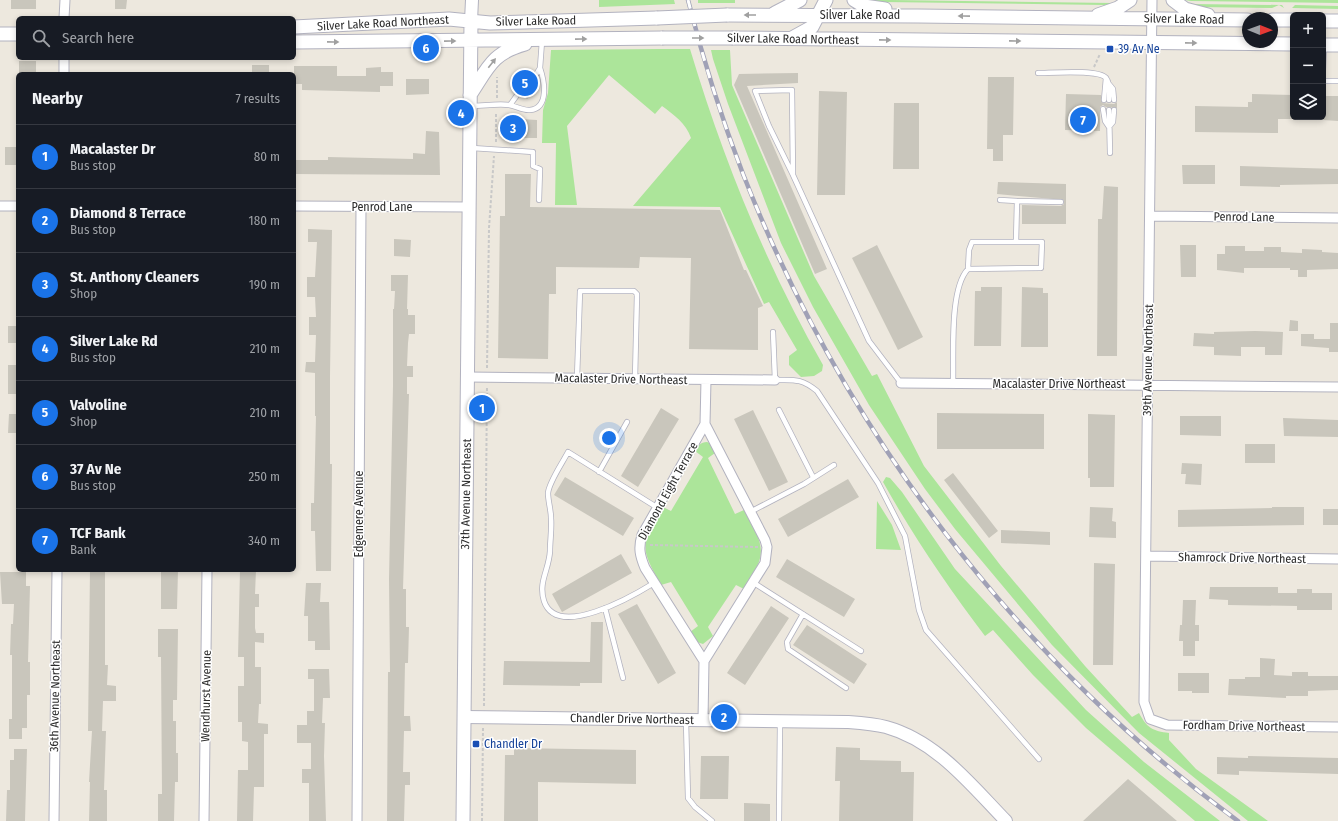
<!DOCTYPE html>
<html lang="en">
<head>
<meta charset="utf-8">
<style>
  :root { --surface:#171b24; --page:#242831; --text:#f1f3f6; --muted:#9ea1a6; --line:#363941; --accent:#1a73e8 }
  body { margin:0; font-family:"Fira Sans Condensed",sans-serif; background:var(--page); color:var(--text) }
  .controls { position:absolute; right:12px; top:12px; display:grid; overflow:hidden; border-radius:6px; box-shadow:0 2px 6px #0003 }
  .controls button { width:36px; height:36px; display:grid; place-items:center; padding:0; border:0; border-bottom:1px solid var(--line); background:var(--surface); color:var(--text); font:20px sans-serif }
  .compass { position:absolute; left:1242px; top:12px; width:36px; height:36px; border-radius:50%; background:var(--surface); box-shadow:0 2px 6px #0003; rotate:91deg }
  .you { position:absolute; left:609px; top:438px; width:14px; height:14px; margin:-10px; border:3px solid #fff; border-radius:50%; background:#1a73e8; box-shadow:0 0 0 6px #1a73e833 }
  .badge { display:grid; place-items:center; width:26px; height:26px; border-radius:50%; background:var(--accent); color:#fff; font-size:13px; font-weight:700 }
  .pin { position:absolute; translate:-50% -50%; border:2px solid #fff; box-shadow:0 1px 4px #0006 }
  .list { margin:0; padding:0; list-style:none }
  h2 { display:flex; justify-content:space-between; align-items:center; height:52px; margin:0; padding:0 16px; font-size:17px }
  h2 small { font-size:13px; font-weight:400; color:var(--muted) }
  .list li { display:grid; grid-template-columns:26px 1fr auto; gap:12px; align-items:center; box-sizing:border-box; height:64px; padding:0 16px; border-top:1px solid var(--line) }
  .list b { display:block; font-size:15px; white-space:nowrap }
  .list p { margin:0; font-size:13px; white-space:nowrap; color:var(--muted) }
  .list em { font-size:13px; font-style:normal; color:var(--muted) }
  .icon { flex:none; width:22px; height:22px; fill:none; stroke:currentColor; stroke-width:2; stroke-linecap:round; stroke-linejoin:round }
  .map { position:relative; flex:none; width:1338px; height:821px; overflow:hidden }
  .search { position:absolute; background:var(--surface); box-shadow:0 2px 6px #0003; left:16px; top:16px; width:280px; height:44px; display:flex; align-items:center; gap:10px; box-sizing:border-box; padding:0 14px; border-radius:6px; color:var(--muted); font-size:15px }
  .panel { position:absolute; background:var(--surface); box-shadow:0 2px 6px #0003; left:16px; top:72px; width:280px; height:500px; border-radius:6px }
  .map>svg:first-child { display:block }
  .green { fill:#ace59a }
  .building { fill:#c9c6bc }
  .lines { fill:none; stroke-linecap:round; stroke-linejoin:round }
  .service-casing { stroke:#b2b2bf; stroke-width:6 }
  .minor-casing { stroke:#b2b2bf; stroke-width:11 }
  .tertiary-casing { stroke:#b2b2bf; stroke-width:14 }
  .secondary-casing { stroke:#b2b2bf; stroke-width:15 }
  .path { stroke:#c8c8c8; stroke-width:2; stroke-dasharray:3 2; stroke-linecap:butt }
  .service { stroke:#fff; stroke-width:4.5 }
  .minor { stroke:#fff; stroke-width:9 }
  .tertiary { stroke:#fff; stroke-width:12 }
  .secondary { stroke:#fff; stroke-width:13 }
  .rail-casing { stroke:#a0a1b6; stroke-width:4.5 }
  .rail { stroke:#fff; stroke-width:3; stroke-dasharray:9; stroke-linecap:butt }
  .secondary-bridge-casing { stroke:#b2b2bf; stroke-width:15; stroke-linecap:butt }
  .secondary-bridge { stroke:#fff; stroke-width:13 }
  .oneway { fill:#a0a0a0 }
  .transit-dot { fill:#1a4fb4; stroke:#fff; stroke-width:1.5 }
  .labels { text-anchor:middle; dominant-baseline:central; stroke-width:3; stroke-linejoin:round; paint-order:stroke }
  .street-label { font-size:12px; fill:#2c2c2c; stroke:#fff }
  .transit-label { font-size:12px; fill:#164399; stroke:#fff; text-anchor:start }
</style>
</head>
<body>
<div class="map">
<svg width="1338" height="821" viewBox="0 0 1338 821">
  <rect width="100%" height="100%" fill="#ede8de"/>
  <path class="green" d="M599,0H674L675,4L599,7Z
    M698,0H735V3H698Z
    M865,0H891L1113,3L1105,5L883,2Z
    M1185,0H1338V3L1191,1Z
    M1190,4L1282,5L1284,8L1279,5L1272,8L1198,7Z
    M1295,5L1338,6V9L1292,8Z
    M659,49H690C723,159 766,265 823,365L822,371L814,376L801,377L789,365V356L797,350L769,302L764,304L720,207L633,206L691,138C686,123 674,115 662,106L655,114L609,75L567,126L577,205H555L556,143H542L543,110L548,93L551,50Z
    M711,50H730L732,85L814,276L872,376L877,374L924,466L1001,566L1085,666L1132,717L1139,713C1147,728 1153,731 1169,733V740L1196,769L1268,821H1248L1139,733L1052,645L955,529L925,489L869,405L813,307L781,243L728,104L713,59Z
    M707,442L712,444L715,453L708,458L735,514L744,510C765,548 768,552 744,589L736,585L708,627L713,636L703,644L697,642L690,632L698,626L671,582L661,585C639,546 641,546 663,507L671,511L703,457L695,451C697,446 701,442 707,442Z
    M886,477L890,478L902,492L955,569L1086,710L1144,762L1220,821H1195L1086,728L1033,675L993,630L985,636C948,587 913,536 883,482Z
    M877,501L892,525L901,550L876,549Z"/>
  <path class="building" d="M11,0H36V9H11Z
    M115,0H127L126,9H115Z
    M19,61H36V74H19Z
    M252,65H269V74H252Z
    M294,66H337V76H366V68L381,67V72H393V86H380V92L302,90V84H294Z
    M525,71L530,76L531,82L536,81L540,86L527,99L523,94L522,88H517L512,83Z
    M798,73V83L747,86L827,269L815,274L734,85L739,74Z
    M988,77H1014L1013,135H1003V161H993V149H987Z
    M406,79H429V94L406,95Z
    M819,91L847,92L845,195H817Z
    M1066,94L1101,95L1102,103L1114,104L1117,102V108L1106,107L1103,105L1100,107V131L1065,130Z
    M1252,94L1293,95V119H1278V133L1195,132V106L1248,107V102H1252Z
    M1323,96H1338V121L1323,120Z
    M894,103H919V169H893Z
    M503,118L537,120V138H503Z
    M426,131L439,132L440,175L294,174V160H328V157L413,159V153L425,154Z
    M5,147H18V165H5Z
    M1182,165H1215V184H1183Z
    M1240,166L1338,169V184L1280,185V187L1240,186Z
    M505,174H531L530,207L720,210L744,270H746L763,306L758,308V350L689,349L691,258L640,257L639,268L556,267V294H549L548,359L498,358L500,216H505Z
    M998,182L1066,184V224H1022V205L1061,206L1064,204V200L997,194Z
    M1104,186L1118,187L1117,356H1097L1098,219H1102Z
    M308,229L332,230L330,376V464H332L331,571H316L315,531H311V503H314L316,416H315V373L305,372L306,362H315L316,335H309V317H316L315,297H307V277H315L317,242H308Z
    M394,239L411,240L410,257L394,256Z
    M877,245L923,337L898,350L852,258Z
    M1180,245H1196V277H1181Z
    M1225,246H1245V251H1264V247H1281V252L1302,253V249L1322,250V252L1338,253V269L1307,270V277H1298V270H1290V268H1244V273L1217,270V254H1225Z
    M391,275H408L407,309H408V315H415V334H409L408,343L407,366H413V377H407V394H409L403,589H406V627H409L408,663H405L404,716H410L411,731H404L403,772H410V785H405L404,821H387L388,672H390L389,579L393,386V309H394L395,291H391Z
    M981,287H1002L1001,346H974L975,291H981Z
    M1022,287L1043,288V293H1048V347H1021Z
    M1290,320L1298,321V331H1289Z
    M1330,323H1338V352H1329V348L1301,346V334H1314V339H1330Z
    M8,326H18V343H8Z
    M1255,331L1283,332L1282,355H1265V347H1241V356L1214,355V347L1193,346L1194,333L1214,334V332Z
    M8,365H18V394H8Z
    M661,408L679,419L638,487L621,476Z
    M753,410L788,482L769,491L734,419Z
    M937,413L1044,414V449H937Z
    M9,414H18V433H8Z
    M1088,414L1115,415L1114,487H1090V478H1088Z
    M1180,416H1221V436L1180,435Z
    M1283,418L1338,420V437L1284,436Z
    M1245,444H1275V463H1245Z
    M1182,463L1202,464L1201,485L1185,484L1186,474H1181Z
    M953,473L998,531L989,538L944,480Z
    M565,477L634,518L623,536L554,495Z
    M848,479L859,497L788,537L778,519Z
    M1090,507L1113,508L1112,521L1116,522V538L1089,537Z
    M1272,507H1304V525L1178,527V510L1272,508Z
    M1323,509H1338V525H1323Z
    M1001,530L1050,532V545L1001,543Z
    M621,554L632,573L562,612L552,594Z
    M787,559L855,599L844,617L776,577Z
    M1094,563L1115,564L1113,665H1093Z
    M90,570H105V665H108L107,685L116,686V701H103L102,731H106L104,790H107V821H89L90,782H89L92,731H88Z
    M161,570H178L177,609H161Z
    M240,570H256L255,594H259V607H255V628L256,633H264V643L255,642V667H261V704H259L258,723L268,724V734H264V787H254L253,821H237L238,770H248V742L242,741V722H238V686H244V657H238Z
    M0,572H26V586H30L28,662H30V695H27V728H22V739H9V719H12V655H10L11,624H13L14,604H2Z
    M306,583H321L320,602H329L330,650H315V641H308V616H304Z
    M1210,587H1278V593H1297V589H1312V593H1332V610H1297V606L1228,605V600L1209,599Z
    M1183,600H1196L1195,625H1199V641H1195V656H1183V641H1179L1180,625H1182Z
    M637,604L676,673L658,684L618,614Z
    M771,606L789,618L745,685L727,673Z
    M591,622H603L602,683H580V686L503,685L504,661L590,662Z
    M807,625L867,664L854,684L793,645Z
    M158,629H178L177,700H173V721H176V753H178V782H175L174,821H158V794H162L161,657H158Z
    M1260,658L1275,659L1274,675L1292,676V672H1308V676H1338V690L1308,691V696H1286V698L1228,695L1229,679H1245V677H1260Z
    M308,669H329L330,698H323L322,723H325L324,756L326,821H309V783H302V769H311V743H297V725H307V711H314V679H308Z
    M1178,673H1209V693H1192V691H1178Z
    M836,747L860,748V760L901,761V772H914L913,821H839L840,781H835Z
    M514,748L636,750V784L538,782V821H504L505,755H514Z
    M14,749H27L25,821H6L7,790H10V760H14Z
    M701,756H729L728,799H700Z
    M1248,756L1338,758V774L1239,771V775L1217,774V757L1248,758Z
    M1128,779L1177,821H1083Z
    M744,803L770,804V821H744Z"/>
  <g class="lines">
    <defs>
      <path id="service" d="M1323,71L1324,47
        M1038,73C1051,73 1099,69 1106,78C1111,84 1109,94 1109,100
        M533,79L540,68L542,41
        M1323,81H1338
        M1109,84L1113,89L1114,100
        M1104,100L1106,78
        M510,105L520,91
        M472,106C483,106 499,103 509,105C516,106 523,111 530,110C550,108 544,80 540,68
        M1103,109L1105,121L1109,127L1113,122L1114,110
        M1109,110L1110,153
        M472,148L533,152V166L540,169L539,200
        M793,175L769,126L755,91L792,90L793,175L869,341L901,383
        M1000,200L1017,201
        M1016,242L1017,201L1061,202
        M773,332L775,380C794,380 801,378 817,391L878,483L905,536L919,610L926,630L1039,759
        M577,378L580,291H634L637,294L635,379
        M953,383C954,355 949,289 968,269L1041,268L1042,242H972L969,250L968,269
        M779,410L813,477
        M599,472L627,422
        M750,512L804,484L834,465
        M654,583C633,596 557,640 544,601C538,582 549,570 550,551C550,540 552,529 551,518C551,510 548,501 548,493C549,482 563,462 568,452L658,508
        M754,583L861,651
        M605,608L623,678
        M803,614L787,642L788,649L846,688
        M686,721L688,798L695,807L712,821
        M779,821L780,722"/>
      <path id="minor" d="M1152,0L1144,702L1150,719L1167,725L1338,727
        M64,18L65,0
        M64,74V58
        M0,206H18
        M294,206L470,207
        M1150,216L1338,218
        M468,377L775,380
        M901,383L1338,387
        M1146,556L1338,559
        M704,661L765,563L767,547L765,540L705,424L706,380
        M703,720L704,661L645,568C640,556 638,548 642,535L705,424
        M54,821L57,570
        M204,821L207,570
        M357,821L361,207"/>
      <path id="tertiary" d="M471,21L472,0
        M464,717L847,722C860,723 874,724 886,727C937,741 971,785 1006,821"/>
      <path id="secondary" d="M854,0L864,6L885,9
        M1173,0L1185,9L1208,15
        M775,13L800,0
        M727,15L918,16L1248,20
        M1098,15L1118,8L1130,0
        M1272,20H1293
        M1323,21H1338
        M294,27L449,19L490,23L657,18
        M0,34H18
        M733,38L1293,44
        M792,38L812,27L826,0
        M294,42L662,38
        M1323,45H1338
        M470,95C488,68 492,53 525,44
        M463,821L471,21"/>
    </defs>
    <use href="#service" class="service-casing"/>
    <use href="#minor" class="minor-casing"/>
    <use href="#tertiary" class="tertiary-casing"/>
    <use href="#secondary" class="secondary-casing"/>
    <path class="path" d="M1094,67L1100,54
      M497,98V77
      M496,142V113
      M487,368L489,228L494,156
      M650,545L758,547
      M484,706L487,386
      M482,821L483,728"/>
    <use href="#service" class="service"/>
    <use href="#minor" class="minor"/>
    <use href="#tertiary" class="tertiary"/>
    <use href="#secondary" class="secondary"/>
    <defs>
      <path id="rail" d="M688,0C703,59 721,117 743,174C843,429 1016,659 1238,821"/>
    </defs>
    <use href="#rail" class="rail-casing"/>
    <use href="#rail" class="rail"/>
    <defs>
      <path id="secondary-bridge" d="M657,18L727,15
        M662,38H733"/>
    </defs>
    <use href="#secondary-bridge" class="secondary-bridge-casing"/>
    <use href="#secondary-bridge" class="secondary-bridge"/>
  </g>
  <defs><path id="oneway-solid" d="M-6-.8H1V-3.2L6.5 0L1 3.2V.8H-6Z"/></defs>
  <g class="oneway">
    <use href="#oneway-solid" transform="translate(750 15) rotate(180)"/>
    <use href="#oneway-solid" transform="translate(964 16) rotate(-179)"/>
    <use href="#oneway-solid" transform="translate(698 38)"/>
    <use href="#oneway-solid" transform="translate(581 39) rotate(-1)"/>
    <use href="#oneway-solid" transform="translate(885 40) rotate(1)"/>
    <use href="#oneway-solid" transform="translate(450 41) rotate(-1)"/>
    <use href="#oneway-solid" transform="translate(1015 41) rotate(1)"/>
    <use href="#oneway-solid" transform="translate(333 42) rotate(1)"/>
    <use href="#oneway-solid" transform="translate(1191 43) rotate(1)"/>
    <use href="#oneway-solid" transform="translate(492 63) rotate(-52)"/>
  </g>
  <g class="transit-dot">
    <rect x="1106" y="45" width="8" height="8" rx="2"/>
    <rect x="472" y="740" width="8" height="8" rx="2"/>
  </g>
  <g class="labels">
    <g class="street-label">
      <text x="860" y="15">Silver Lake Road</text>
      <text transform="translate(1184 19) rotate(1)">Silver Lake Road</text>
      <text transform="translate(536 21) rotate(-1)">Silver Lake Road</text>
      <text transform="translate(383 23) rotate(-3)">Silver Lake Road Northeast</text>
      <text transform="translate(793 39) rotate(1)">Silver Lake Road Northeast</text>
      <text x="382" y="207">Penrod Lane</text>
      <text transform="translate(1244 217) rotate(1)">Penrod Lane</text>
      <text transform="translate(1148 360) rotate(-89)">39th Avenue Northeast</text>
      <text transform="translate(621 379) rotate(1)">Macalaster Drive Northeast</text>
      <text x="1059" y="384">Macalaster Drive Northeast</text>
      <text transform="translate(668 491) rotate(-61)">Diamond Eight Terrace</text>
      <text transform="translate(466 494) rotate(-89)">37th Avenue Northeast</text>
      <text transform="translate(359 514) rotate(-90)">Edgemere Avenue</text>
      <text transform="translate(1242 558) rotate(1)">Shamrock Drive Northeast</text>
      <text transform="translate(55 696) rotate(-89)">36th Avenue Northeast</text>
      <text transform="translate(206 696) rotate(-89)">Wendhurst Avenue</text>
      <text transform="translate(632 719) rotate(1)">Chandler Drive Northeast</text>
      <text transform="translate(1244 726) rotate(1)">Fordham Drive Northeast</text>
    </g>
    <g class="transit-label">
      <text x="1118" y="49">39 Av Ne</text>
      <text x="484" y="744">Chandler Dr</text>
    </g>
  </g>
</svg>
<div class="controls">
<button>+</button>
<button>−</button>
<button><svg class="icon" aria-label="layers" viewBox="0 0 24 24"><path d="M12 4l9 5-9 5-9-5zM3 14l9 5 9-5"/></svg></button>
</div>
<svg class="compass" viewBox="-18 -18 36 36"><path d="M0-13l5 13h-10z" fill="#e53935"/><path d="M0 13l5-13h-10z" fill="#9ea1a6"/></svg>
<div class="you"></div>
<div class="pin badge" style="left:482px;top:408px">1</div>
<div class="pin badge" style="left:724px;top:717px">2</div>
<div class="pin badge" style="left:513px;top:128px">3</div>
<div class="pin badge" style="left:461px;top:113px">4</div>
<div class="pin badge" style="left:525px;top:83px">5</div>
<div class="pin badge" style="left:426px;top:48px">6</div>
<div class="pin badge" style="left:1083px;top:120px">7</div>
<div class="search"><svg class="icon" aria-label="search" viewBox="0 0 24 24"><circle cx="10" cy="10" r="6"/><path d="M15 15l6 6"/></svg>Search here</div>
<section class="panel">
<h2>Nearby<small>7 results</small></h2>
<ul class="list">
<li><span class="badge">1</span><div><b>Macalaster Dr</b><p>Bus stop</p></div><em>80 m</em></li>
<li><span class="badge">2</span><div><b>Diamond 8 Terrace</b><p>Bus stop</p></div><em>180 m</em></li>
<li><span class="badge">3</span><div><b>St. Anthony Cleaners</b><p>Shop</p></div><em>190 m</em></li>
<li><span class="badge">4</span><div><b>Silver Lake Rd</b><p>Bus stop</p></div><em>210 m</em></li>
<li><span class="badge">5</span><div><b>Valvoline</b><p>Shop</p></div><em>210 m</em></li>
<li><span class="badge">6</span><div><b>37 Av Ne</b><p>Bus stop</p></div><em>250 m</em></li>
<li><span class="badge">7</span><div><b>TCF Bank</b><p>Bank</p></div><em>340 m</em></li>
</ul>
</section>
</div>
</body>
</html>
